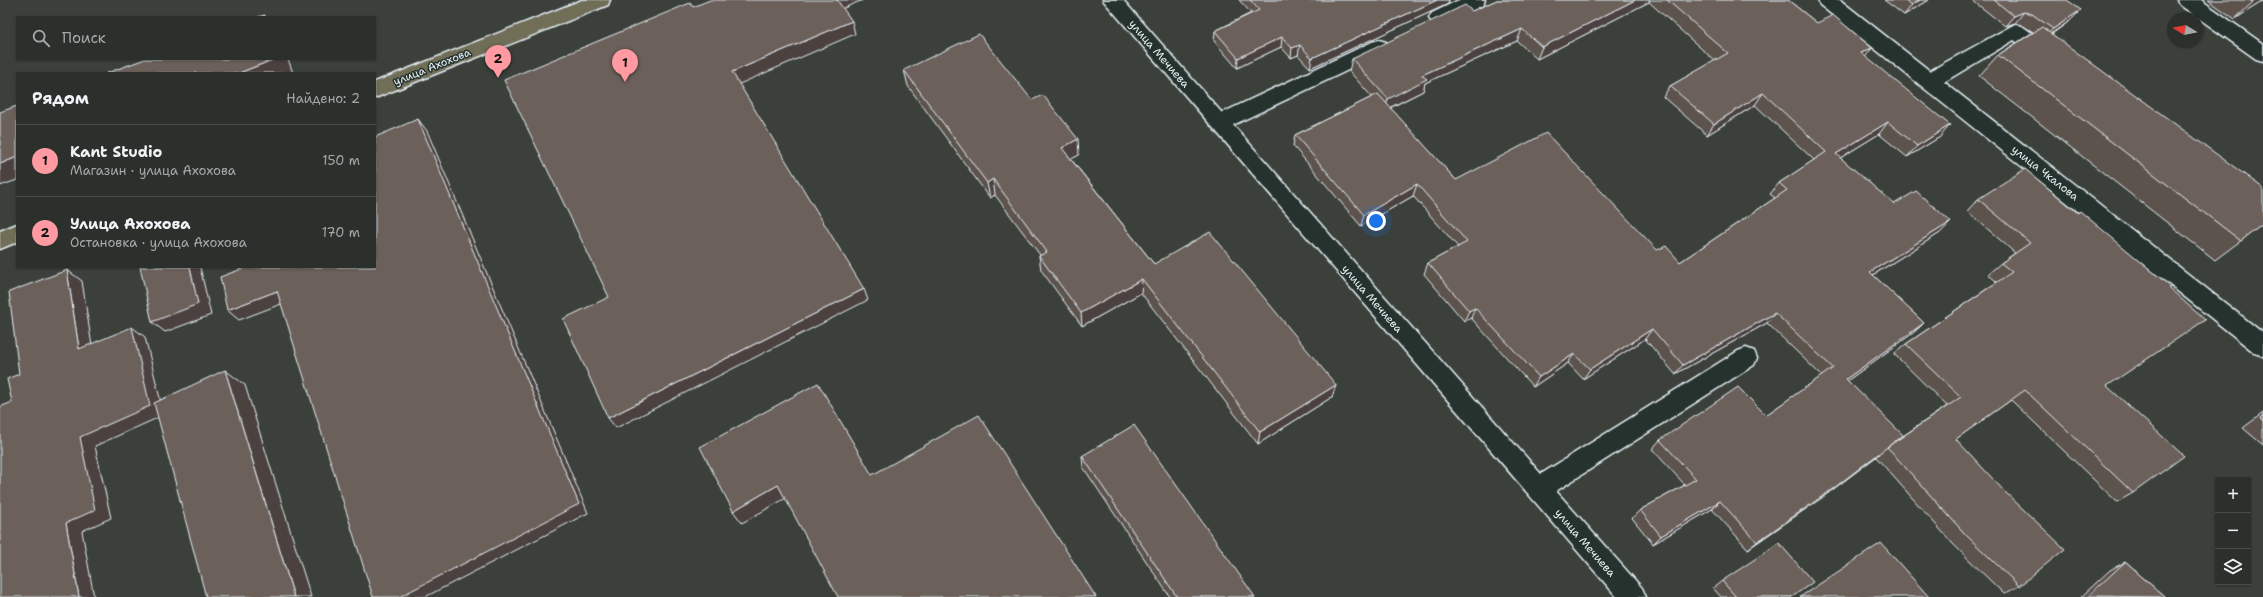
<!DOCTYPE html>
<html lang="ru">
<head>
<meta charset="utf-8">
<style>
  :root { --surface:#2c302c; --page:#383c38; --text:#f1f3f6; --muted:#a6a9a9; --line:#484b48; --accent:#ff9aa2 }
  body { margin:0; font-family:"Shantell Sans",sans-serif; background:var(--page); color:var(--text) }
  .controls { position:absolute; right:12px; bottom:12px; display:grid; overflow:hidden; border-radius:0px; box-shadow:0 1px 3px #0004 }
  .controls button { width:36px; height:36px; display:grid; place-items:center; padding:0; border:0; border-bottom:1px solid var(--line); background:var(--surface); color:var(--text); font:20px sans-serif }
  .compass { position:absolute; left:2167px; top:12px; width:36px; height:36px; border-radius:50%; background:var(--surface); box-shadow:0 1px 3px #0004; rotate:280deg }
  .you { position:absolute; left:1376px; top:221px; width:14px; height:14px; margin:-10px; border:3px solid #fff; border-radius:50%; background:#1a73e8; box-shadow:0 0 0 6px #1a73e833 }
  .badge { display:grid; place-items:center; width:26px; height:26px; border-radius:50%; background:var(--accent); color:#111; font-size:13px; font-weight:700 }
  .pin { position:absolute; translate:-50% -33px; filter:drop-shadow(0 1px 2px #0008) }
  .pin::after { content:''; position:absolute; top:21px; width:14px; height:12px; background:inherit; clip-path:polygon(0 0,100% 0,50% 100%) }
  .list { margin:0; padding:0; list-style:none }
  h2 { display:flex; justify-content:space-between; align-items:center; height:52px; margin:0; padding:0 16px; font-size:17px }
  h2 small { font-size:13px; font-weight:400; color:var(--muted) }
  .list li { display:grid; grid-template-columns:26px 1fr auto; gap:12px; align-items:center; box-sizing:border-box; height:72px; padding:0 16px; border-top:1px solid var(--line) }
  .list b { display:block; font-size:15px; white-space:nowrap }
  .list p { margin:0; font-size:13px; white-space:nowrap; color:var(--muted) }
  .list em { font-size:13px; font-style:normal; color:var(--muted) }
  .icon { flex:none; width:22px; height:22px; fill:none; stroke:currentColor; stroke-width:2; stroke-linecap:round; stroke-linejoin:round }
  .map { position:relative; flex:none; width:2263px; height:597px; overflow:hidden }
  .search { position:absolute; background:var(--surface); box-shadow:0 1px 3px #0004; left:16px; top:16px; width:360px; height:44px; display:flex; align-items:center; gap:10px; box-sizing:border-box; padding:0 14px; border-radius:0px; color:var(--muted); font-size:15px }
  .panel { position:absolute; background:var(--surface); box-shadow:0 1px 3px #0004; left:16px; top:72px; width:360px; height:196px; border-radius:0px }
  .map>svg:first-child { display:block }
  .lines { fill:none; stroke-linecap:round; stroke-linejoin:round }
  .minor-casing { stroke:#e8f1f8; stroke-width:3 }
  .major-casing { stroke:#e8f1f8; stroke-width:3 }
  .minor { fill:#26332d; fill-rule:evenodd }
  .major { fill:#716e59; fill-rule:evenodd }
  .wall { fill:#5d534d; stroke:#e8f1f8; fill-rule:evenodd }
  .shaded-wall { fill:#4c433f; stroke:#e8f1f8 }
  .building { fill:#6c605a; stroke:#e8f1f8 }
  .labels { text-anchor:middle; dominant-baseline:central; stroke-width:3; stroke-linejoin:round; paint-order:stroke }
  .street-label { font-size:11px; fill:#e8f1f8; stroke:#26332d }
</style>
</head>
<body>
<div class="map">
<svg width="2263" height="597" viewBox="0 0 2263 597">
  <rect width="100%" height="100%" fill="#3b403a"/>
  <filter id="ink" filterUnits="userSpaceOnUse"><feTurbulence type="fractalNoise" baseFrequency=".025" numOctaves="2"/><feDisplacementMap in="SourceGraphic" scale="8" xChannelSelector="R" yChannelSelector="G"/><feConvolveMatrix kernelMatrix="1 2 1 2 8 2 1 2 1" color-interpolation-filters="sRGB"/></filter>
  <g filter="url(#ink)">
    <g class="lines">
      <defs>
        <path id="minor" d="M1103,0H1123L1222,113L1372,42L1379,40L1386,42L1389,47L1386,52L1233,125L1541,474L1738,351L1746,348L1754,351L1757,358L1754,365L1556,491L1642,588L1646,597H1617Z
          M1459,0H1485L1483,5C1469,12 1448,28 1432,23L1429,18L1432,13Z
          M1818,0H1840L1930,71L2015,24L2022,26L2055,50L2058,55L2055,60C2040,65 2026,49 2014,40L1944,82L2263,333V356L2255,353L1820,5Z
          M2178,0H2201L2263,44V61L2256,59L2180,5Z"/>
        <path id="major" d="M582,0H610L608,5L375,98V82Z
          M17,224V242L0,249V231Z"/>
      </defs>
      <use href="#minor" class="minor-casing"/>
      <use href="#major" class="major-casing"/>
      <use href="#minor" class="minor"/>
      <use href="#major" class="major"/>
    </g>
    <path class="wall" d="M1239,0H1449L1448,4L1310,68L1298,55L1291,58L1281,47L1237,68L1214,41L1215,31L1251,13Z
      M1497,0H1788L1817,23L1872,48L1865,56L1940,137L1907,157L1879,134L1840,158L1894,204L1940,233L1873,275L1924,323L1913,333L1847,381L1894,442L1947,406L1894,354L1906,344L1997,282L1988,274L2001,263L2015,253L1967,211L1978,199L2169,288L2107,386L2133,493L2117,502L2011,400L1956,439L2019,586L2004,594L1953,544L1876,457L1823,497L1748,549L1712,509L1653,544L1632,518L1640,510L1685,485L1652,449L1660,440L1766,415L1822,376L1767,323L1675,374L1645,339L1583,379L1568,363L1533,387L1471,318L1464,321L1424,274L1428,263L1458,247L1413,196L1361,226L1293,146L1295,135L1372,97L1349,71L1352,59L1472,11ZM1649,2L1715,61L1670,86L1663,97L1707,135L1755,105L1814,160L1779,183L1770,194L1775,198L1680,262L1657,250L1456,180L1390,108L1423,91L1425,83L1517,41L1537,59Z
      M1884,0H1929L1904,15Z
      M1972,0H2067L2071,20L2052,34L2263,224L2215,260L1979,76L1998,55L2033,32L2022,25L2015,23L2005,26Z
      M2208,0H2263V1L2235,19Z
      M904,70L1032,100L1079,155L1071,159L1154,264L1336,385L1332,397L1258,444L1141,293L1082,326L1041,270L1039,256L1040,255L995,195L990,198L908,86Z
      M2263,413V445L2243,428Z
      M1082,456L1255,597H1170L1083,467Z
      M2125,562L2165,597H2081L2110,570Z
      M1722,581L1792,597H1721L1713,588Z"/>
    <path class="shaded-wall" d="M836,0H863L839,10Z
      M1437,0H1449L1448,4L1310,68L1312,58Z
      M1635,0H1650L1649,2L1537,59L1542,47Z
      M1920,0H1929L1904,15L1912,5Z
      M2256,0H2263V1L2235,19L2253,2Z
      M2081,10L2071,20L2043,39L2053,29Z
      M2024,12L2015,23L2005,26L2014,16Z
      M852,21L855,34L737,85L732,72Z
      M1522,29L1517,41L1425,83L1423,91L1385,110L1388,99L1422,75Z
      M1282,37L1281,47L1237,68L1238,58Z
      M1300,45L1298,55L1291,58L1292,48Z
      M1872,48L1863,60L1861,53Z
      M275,59H288L293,73H239Z
      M1763,93L1755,105L1707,135L1714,124Z
      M418,119L427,131L588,513L425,597H399Z
      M1888,122L1879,134L1827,166L1836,154Z
      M1950,125L1940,137L1907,157L1917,146Z
      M1078,139L1079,155L1064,163L1062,148Z
      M17,157V180L0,186V164Z
      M993,179L995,195L990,198L987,183Z
      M1417,184L1413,196L1361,226L1364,215Z
      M1951,222L1940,233L1860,283L1870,272Z
      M190,267H200L211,315L165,332L152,322Z
      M67,270L82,281L94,359L79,349Z
      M1142,279L1141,293L1082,326L1081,313Z
      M864,289L868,300L616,428L608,418Z
      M277,291L289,301L239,320L227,310Z
      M1475,308L1471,318L1464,321L1469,311Z
      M1775,313L1767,323L1675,374L1683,365Z
      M1924,323L1913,333L1836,389L1846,379Z
      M132,327L145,337L164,415L95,446L111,518L82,531L94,597H79L66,523L80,437Z
      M1652,329L1645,339L1583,379L1590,369Z
      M1574,354L1568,363L1533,387L1539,377Z
      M225,370L245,385L311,597H294Z
      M1336,385L1332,397L1258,444L1260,432Z
      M1879,454L1823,497L1748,549L1757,542Z
      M778,485L786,498L742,523L733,511Z
      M1720,501L1712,509L1653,544L1661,536Z"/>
    <path class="building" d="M710,0H837L852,21L732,72L864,289L608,418L563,319L609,297L504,80L690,3L693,7Z
      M1250,0H1437L1312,58L1300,45L1292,48L1282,37L1238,58L1215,31L1259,10Z
      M1497,0H1635L1542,47L1522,29L1422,75L1427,79L1388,99L1352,59L1465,5L1472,11Z
      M1667,0H1788L1817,23L1833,15L1872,48L1861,53L1950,125L1917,146L1888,122L1836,154L1894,204L1916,191L1951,222L1870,272L1924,323L1846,379L1903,435L1834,488L1757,542L1720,501L1661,536L1640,510L1696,479L1660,440L1738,387L1766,415L1833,368L1775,313L1683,365L1652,329L1590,369L1574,354L1539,377L1475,308L1469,311L1428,263L1467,242L1417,184L1364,215L1295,135L1378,94L1456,180L1546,133L1657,250L1666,246L1680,262L1787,190L1779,183L1826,152L1763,93L1714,124L1670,86L1728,53Z
      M1905,0H1920L1912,5Z
      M1994,0H2067L2081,10L2053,29L2032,14L2024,12L2014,16Z
      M2249,0H2256L2253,2Z
      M265,15V17H258Z
      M2042,27L2263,188V224L2241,241L1998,55Z
      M979,34L1032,100L1043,95L1078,139L1062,148L1154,264L1210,232L1336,385L1260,432L1142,279L1081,313L1039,256L1047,252L993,179L987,183L904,70Z
      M145,59H275L239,73H107Z
      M17,106V157L0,164V112Z
      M418,119L579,504L399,597H373L277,291L227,310L220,277L247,267H375V137Z
      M2025,169L2078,213L2080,211L2171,287L2169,288L2205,320L2107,386L2184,456L2133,493L2025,390L1956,439L2005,492L2065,549L2019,586L1966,535L1887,447L1961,397L1906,344L2012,272L2001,263L2030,243L1978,199Z
      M140,267H190L198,304L152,322Z
      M67,270L79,349L132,327L150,406L80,437L95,510L66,523L79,597H0V407L12,402L7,379L19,374L9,292Z
      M225,370L294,597H206L154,403Z
      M818,383L872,475L979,415L1096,597H838L778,485L733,511L700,447Z
      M2263,416V422L2260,419Z
      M1134,425L1255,597H1177L1082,456Z
      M1779,543L1813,582L1792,597H1736L1722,581Z
      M1881,543L1929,597H1800Z
      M2125,562L2165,597L2088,596Z"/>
  </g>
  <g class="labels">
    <g class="street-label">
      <text transform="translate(1159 54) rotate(49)">улица Мечиева</text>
      <text transform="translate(432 67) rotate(-22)">улица Ахохова</text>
      <text transform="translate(2045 173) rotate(38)">улица Чкалова</text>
      <text transform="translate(1372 299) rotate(49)">улица Мечиева</text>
      <text transform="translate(1585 543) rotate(49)">улица Мечиева</text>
    </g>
  </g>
</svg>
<div class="controls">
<button>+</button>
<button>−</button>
<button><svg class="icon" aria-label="layers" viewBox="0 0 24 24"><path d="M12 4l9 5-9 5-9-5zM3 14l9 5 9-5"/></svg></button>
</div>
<svg class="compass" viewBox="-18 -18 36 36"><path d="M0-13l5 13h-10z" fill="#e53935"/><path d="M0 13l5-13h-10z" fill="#a6a9a9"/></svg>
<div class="you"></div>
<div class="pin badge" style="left:625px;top:82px">1</div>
<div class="pin badge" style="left:498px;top:78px">2</div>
<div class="search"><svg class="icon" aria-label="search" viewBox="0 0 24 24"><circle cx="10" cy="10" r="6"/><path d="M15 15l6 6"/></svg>Поиск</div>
<section class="panel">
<h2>Рядом<small>Найдено: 2</small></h2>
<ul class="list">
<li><span class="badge">1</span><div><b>Kant Studio</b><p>Магазин · улица Ахохова</p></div><em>150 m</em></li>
<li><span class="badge">2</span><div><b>Улица Ахохова</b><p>Остановка · улица Ахохова</p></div><em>170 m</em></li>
</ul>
</section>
</div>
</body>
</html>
